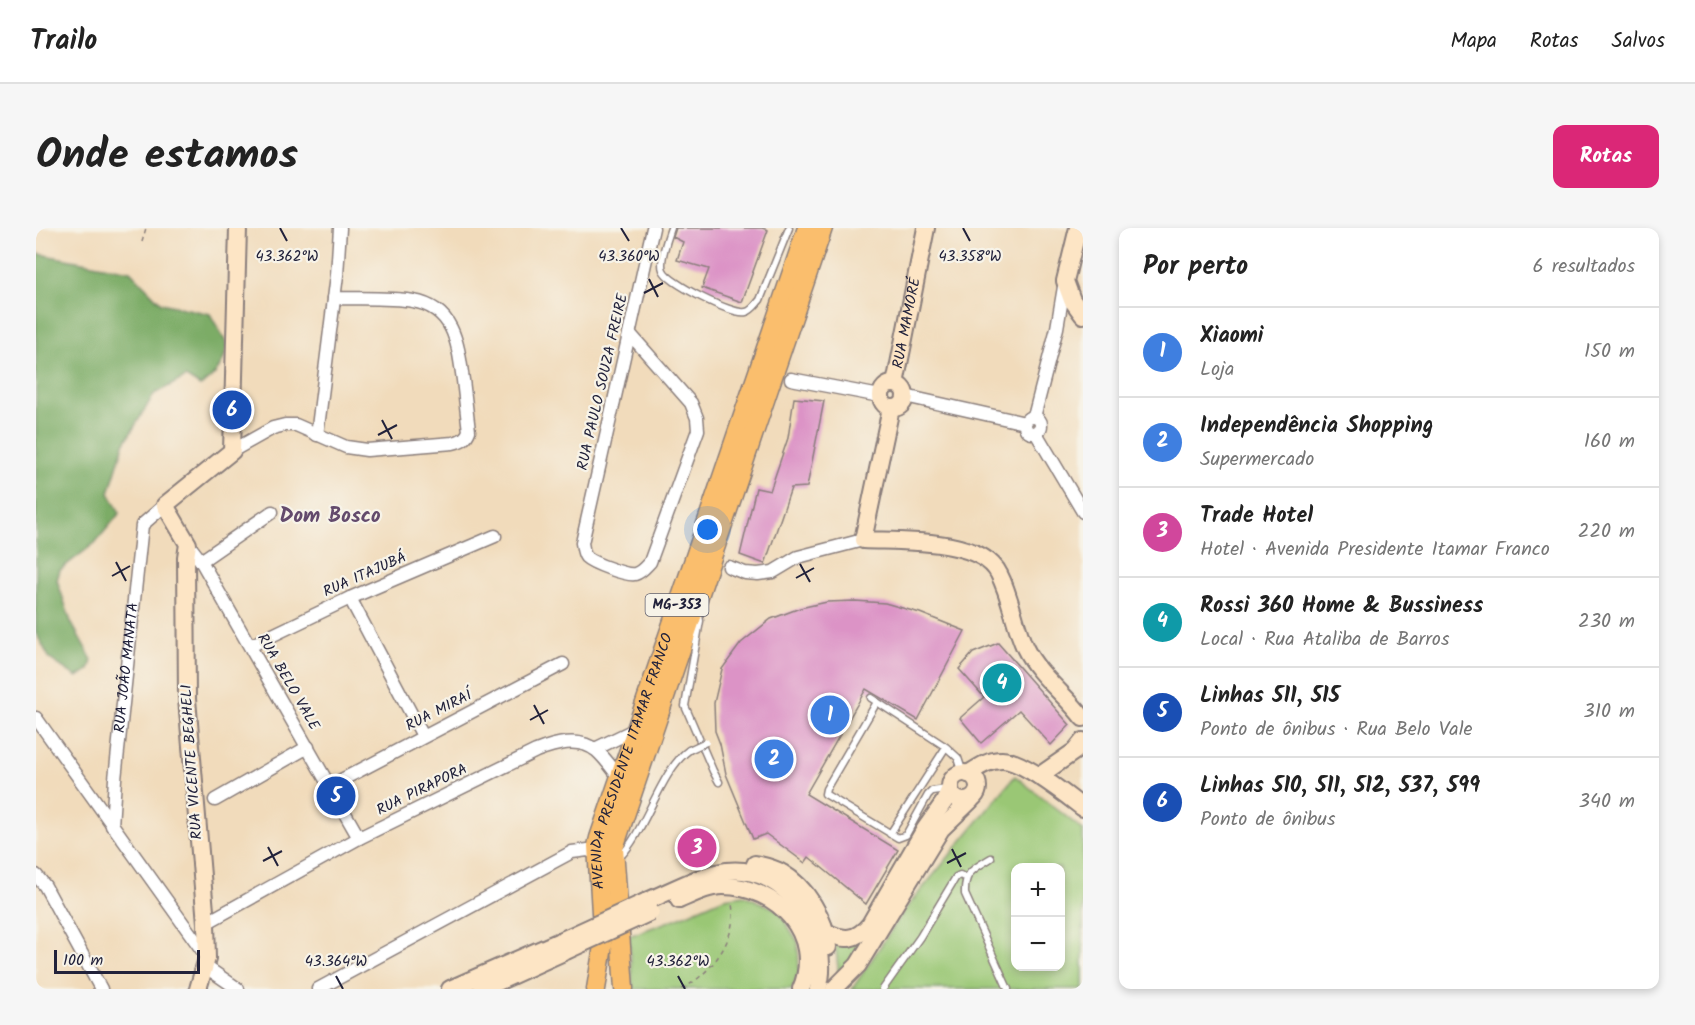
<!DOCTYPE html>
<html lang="pt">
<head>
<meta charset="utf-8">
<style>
  :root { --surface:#fff; --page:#f6f6f6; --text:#222; --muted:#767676; --line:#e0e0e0; --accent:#db2777 }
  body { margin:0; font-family:Kalam,sans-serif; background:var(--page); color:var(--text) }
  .controls { position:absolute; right:18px; bottom:18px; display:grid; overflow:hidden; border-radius:12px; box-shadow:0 3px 9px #0003 }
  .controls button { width:54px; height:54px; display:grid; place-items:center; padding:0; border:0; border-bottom:2px solid var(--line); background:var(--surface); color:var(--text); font:30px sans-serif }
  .scale { position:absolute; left:18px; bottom:15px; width:146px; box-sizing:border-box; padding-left:6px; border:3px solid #22223b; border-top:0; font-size:16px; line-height:21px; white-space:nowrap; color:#22223b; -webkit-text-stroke:4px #f7f3e8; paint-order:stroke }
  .you { position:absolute; left:672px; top:302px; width:21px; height:21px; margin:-15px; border:4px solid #fff; border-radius:50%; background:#1a73e8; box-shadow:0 0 0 9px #1a73e833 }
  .badge { display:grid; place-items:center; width:39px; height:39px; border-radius:50%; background:var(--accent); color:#fff; font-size:20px; font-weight:700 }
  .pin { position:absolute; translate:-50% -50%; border:3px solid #fff; box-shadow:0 2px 6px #0006 }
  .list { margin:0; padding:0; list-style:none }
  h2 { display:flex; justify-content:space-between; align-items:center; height:78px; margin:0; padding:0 24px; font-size:26px }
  h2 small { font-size:20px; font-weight:400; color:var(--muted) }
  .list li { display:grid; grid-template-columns:39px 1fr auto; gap:18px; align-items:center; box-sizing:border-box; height:90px; padding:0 24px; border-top:2px solid var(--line) }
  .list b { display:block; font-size:22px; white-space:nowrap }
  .list p { margin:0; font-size:20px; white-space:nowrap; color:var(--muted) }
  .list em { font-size:20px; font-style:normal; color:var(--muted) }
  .map { position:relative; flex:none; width:1047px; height:761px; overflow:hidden; border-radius:12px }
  header { display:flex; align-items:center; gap:36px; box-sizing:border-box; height:84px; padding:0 30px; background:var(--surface); border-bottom:2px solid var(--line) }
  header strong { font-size:28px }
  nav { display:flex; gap:33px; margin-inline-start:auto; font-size:21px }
  .intro { display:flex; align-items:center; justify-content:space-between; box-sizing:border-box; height:144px; padding:0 36px }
  h1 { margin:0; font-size:42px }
  .button { padding:15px 27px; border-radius:12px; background:var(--accent); color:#fff; font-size:21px; font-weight:700 }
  main { display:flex; gap:36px; padding:0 36px }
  aside { flex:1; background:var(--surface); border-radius:12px; box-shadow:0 3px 9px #0003 }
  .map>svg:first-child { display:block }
  .green { fill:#9ac774; stroke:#5e7458; stroke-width:1.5; fill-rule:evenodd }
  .forest { fill:#7bac66; stroke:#4e6750; stroke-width:1.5 }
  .building { fill:#dc93c6 }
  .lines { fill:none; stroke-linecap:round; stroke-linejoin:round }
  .lane-casing { stroke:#8a7e7b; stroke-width:9 }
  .street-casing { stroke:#8a7e7b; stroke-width:15 }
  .secondary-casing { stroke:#8a7e7b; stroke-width:20 }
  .primary-casing { stroke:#8a7e7b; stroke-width:21 }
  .path { stroke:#8a7e7b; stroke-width:1.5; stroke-dasharray:4.5 4.5; stroke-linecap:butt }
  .lane { stroke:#fff; stroke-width:6 }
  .street { stroke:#fff; stroke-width:12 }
  .secondary { stroke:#fde5c5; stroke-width:16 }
  .primary { stroke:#fabe6d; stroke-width:18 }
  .lane-bridge-casing { stroke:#8a7e7b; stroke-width:9; stroke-linecap:butt }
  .secondary-bridge-casing { stroke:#8a7e7b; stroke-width:20; stroke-linecap:butt }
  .lane-bridge { stroke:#fff; stroke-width:6 }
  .secondary-bridge { stroke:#fde5c5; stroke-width:16 }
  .ticks { fill:none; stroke:#22223b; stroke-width:2 }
  .labels { text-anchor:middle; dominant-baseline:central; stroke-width:4.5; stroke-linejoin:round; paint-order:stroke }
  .shield { fill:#f7f3e8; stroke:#62616f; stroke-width:1.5 }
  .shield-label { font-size:14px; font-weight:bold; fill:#22223b }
  .street-label { font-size:15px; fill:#22223b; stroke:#f7f3e8 }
  .district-label { font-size:21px; font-weight:bold; fill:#634a6c; stroke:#f7f3e8 }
  .ticks-label { font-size:15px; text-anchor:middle; fill:#22223b; stroke:#f7f3e8; stroke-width:4.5; stroke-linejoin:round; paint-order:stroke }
</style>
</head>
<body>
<header>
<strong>Trailo</strong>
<nav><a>Mapa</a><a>Rotas</a><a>Salvos</a></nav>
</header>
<div class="intro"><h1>Onde estamos</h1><a class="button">Rotas</a></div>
<main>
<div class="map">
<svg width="1047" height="761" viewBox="0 0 1047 761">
  <rect width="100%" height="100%" fill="#f7f3e8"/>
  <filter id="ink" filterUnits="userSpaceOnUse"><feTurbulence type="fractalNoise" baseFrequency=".0167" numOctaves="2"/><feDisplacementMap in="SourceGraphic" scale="12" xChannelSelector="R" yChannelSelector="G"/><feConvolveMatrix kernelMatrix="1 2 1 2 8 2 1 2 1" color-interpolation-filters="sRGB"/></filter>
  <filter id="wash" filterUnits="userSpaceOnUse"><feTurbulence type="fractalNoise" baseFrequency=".008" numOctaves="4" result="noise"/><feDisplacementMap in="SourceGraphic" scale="24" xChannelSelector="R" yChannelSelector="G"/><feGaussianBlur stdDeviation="1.35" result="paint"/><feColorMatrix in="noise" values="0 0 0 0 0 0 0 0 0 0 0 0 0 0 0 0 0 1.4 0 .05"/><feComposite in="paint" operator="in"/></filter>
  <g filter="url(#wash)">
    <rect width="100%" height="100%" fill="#f1dbbb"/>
    <path class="green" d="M979,548L1047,602V761H816L868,683ZM980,640H1024V738H980Z
      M913,575L917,580L820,734L803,749L799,713L819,714Z
      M708,667L742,682L762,714L763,743L756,761H597L593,708L642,690L688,670Z"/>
    <path class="forest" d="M3,26L94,43L125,75L174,86L192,118C187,136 181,148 164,158L150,149L118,166L88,216L73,265L84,285L59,315L24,342L21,352L35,394L56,432L53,442L41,449L14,431L0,405V27Z"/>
    <g id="blocks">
      <path class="building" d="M640,0H726L732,2L706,74L666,60L673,41L641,32L647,14L637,9Z
        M758,170L788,173L771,259L755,260L729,336L704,327L720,260L734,263L752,210Z
        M819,373L849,375L884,385L929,403L882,492L830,461L770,566L862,622L830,676L773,629L769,635L730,606L717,611L690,546L684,516L679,503L678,475L686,441L705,415L735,391L764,380L791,374Z
        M962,415L1034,497L1015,517L983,482L945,515L924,490L948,469L923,441L937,425Z"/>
    </g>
  </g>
  <g filter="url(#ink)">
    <use href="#blocks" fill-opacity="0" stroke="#8a7e7b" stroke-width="1.5"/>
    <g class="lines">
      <defs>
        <path id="lane" d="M635,0C632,9 623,33 627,42C632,55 696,87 710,84C716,83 720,76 724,72L753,0
          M663,387L664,393L649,478L677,543L683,554
          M835,470L910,519L922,530L927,545
          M841,474L790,561L789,566L862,610L870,607L892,567L896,563L911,561
          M854,606L910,519
          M583,630C610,603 624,543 653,522
          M955,630C938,641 928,643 929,666L972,761
          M847,761L884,709L920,649L924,647L930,650"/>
        <g id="street">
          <path d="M594,106L655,175L661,190L662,202L614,334C610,338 606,344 599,346C591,348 556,335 550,329C547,325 547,319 546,315L617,0"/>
          <path d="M755,151L844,168"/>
          <path d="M869,168L989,195"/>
          <circle cx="997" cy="197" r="8"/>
          <path d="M998,189L1021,100L1029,53"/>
          <path d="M1000,205L1047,284"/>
          <path d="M281,207L301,47L304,0"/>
          <path d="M196,223L237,200L249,197H260L310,219L331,222L417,215C425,213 430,211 433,203C431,186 429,169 427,152C422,117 419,80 377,73C352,69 324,71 298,70"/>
          <path d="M152,316L165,333L323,610"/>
          <path d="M165,333L236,284"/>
          <path d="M693,339L709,345L722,346L737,344L762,329L827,312"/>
          <path d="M314,370L387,508"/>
          <path d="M214,418L314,370L459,308"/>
          <path d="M0,490L171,729"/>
          <path d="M559,521L598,502"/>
          <path d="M294,558L527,436"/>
          <path d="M179,572L272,519"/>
          <path id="s1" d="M76,598L79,551L106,297L129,277"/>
          <path d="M0,647L9,658L65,761"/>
          <path d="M170,695L323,610L500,523C518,516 543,508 561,523C569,530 576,540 583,549"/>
          <path d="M170,739L202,761"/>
          <path d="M282,761L536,624L552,622L562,627"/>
        </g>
        <g id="secondary">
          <path d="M1042,0L1029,53L1036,72L1047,87"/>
          <circle cx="857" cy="168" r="12"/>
          <path id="s2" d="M859,156L890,0"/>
          <path d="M855,180L827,312C863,314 945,309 963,346C975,369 978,396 989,420C1002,447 1029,466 1047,490"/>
          <circle cx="928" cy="559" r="14"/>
          <path d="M932,546C943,539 952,532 966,532C987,532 1030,567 1047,580"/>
          <path d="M1003,548L1039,523L1047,513"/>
          <path d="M719,636C728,638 738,640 746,645C770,659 790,691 792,719"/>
          <path d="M643,672C657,666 672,658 687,658C741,658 788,707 765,761"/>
          <path d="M609,674C635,663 663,647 691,643C750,636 798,708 782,761"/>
          <path d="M790,704C808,713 820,713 834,696L889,601L908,574L914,560"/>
          <path d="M162,761L171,730L170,695L151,471L150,329L152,316L129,277L196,223L202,0"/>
          <path d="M414,761L524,713"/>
          <path d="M446,761L530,723"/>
          <path d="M798,761L822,737L905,601L935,572"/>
        </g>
        <g id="primary">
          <path id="s3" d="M560,761L567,718L561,618L563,610L771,0"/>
          <path d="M588,761L578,620L787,0"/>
        </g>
      </defs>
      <use href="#lane" class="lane-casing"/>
      <use href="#street" class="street-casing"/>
      <use href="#secondary" class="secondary-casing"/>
      <use href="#primary" class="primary-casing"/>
      <path class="path" d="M106,14L110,0
        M646,761C676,745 702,710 696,676"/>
      <use href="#lane" class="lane"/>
      <use href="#street" class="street"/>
      <use href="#secondary" class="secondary"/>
      <use href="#primary" class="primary"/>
      <defs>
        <path id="lane-bridge" d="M653,522L670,514"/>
        <path id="secondary-bridge" d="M524,713L609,674
          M530,723L615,684"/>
      </defs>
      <use href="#lane-bridge" class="lane-bridge-casing"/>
      <use href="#secondary-bridge" class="secondary-bridge-casing"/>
      <use href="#lane-bridge" class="lane-bridge"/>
      <use href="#secondary-bridge" class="secondary-bridge"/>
    </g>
  </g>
  <path class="ticks" d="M244,0L251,13M585,0L593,13M927,0L934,13M613,51L622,69M608,65L627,55M346,192L356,211M342,207L361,197M80,334L90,353M764,336L774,354M76,348L94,338M760,350L778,340M498,477L508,496M494,492L512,482M232,619L242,638M916,621L925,639M227,633L246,623M911,635L930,625M300,748L307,761M642,748L649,761"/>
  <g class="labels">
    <rect class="shield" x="609.5" y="366" width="63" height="22" rx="4.5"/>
    <g class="shield-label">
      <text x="641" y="377">MG-353</text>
    </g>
    <g class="street-label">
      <text stroke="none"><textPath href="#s2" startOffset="62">RUA MAMORÉ</textPath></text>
      <text transform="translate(567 154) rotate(-77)">RUA PAULO SOUZA FREIRE</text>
      <text transform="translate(329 347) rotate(-24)">RUA ITAJUBÁ</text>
      <text stroke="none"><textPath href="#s1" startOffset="159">RUA JOÃO MANATA</textPath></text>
      <text transform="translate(252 454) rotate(60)">RUA BELO VALE</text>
      <text transform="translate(403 483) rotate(-27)">RUA MIRAÍ</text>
      <text stroke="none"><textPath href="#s3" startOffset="234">AVENIDA PRESIDENTE ITAMAR FRANCO</textPath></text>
      <text transform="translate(156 534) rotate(-94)">RUA VICENTE BEGHELI</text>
      <text transform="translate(386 562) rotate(-26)">RUA PIRAPORA</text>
    </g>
    <g class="district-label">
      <text x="294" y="288">Dom Bosco</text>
    </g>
  </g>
  <g class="ticks-label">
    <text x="251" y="33">43.362°W</text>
    <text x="593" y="33">43.360°W</text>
    <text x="934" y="33">43.358°W</text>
    <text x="300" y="738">43.364°W</text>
    <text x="642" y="738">43.362°W</text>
  </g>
</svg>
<div class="controls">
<button>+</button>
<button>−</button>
</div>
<div class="scale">100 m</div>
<div class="you"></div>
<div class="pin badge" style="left:794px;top:487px;background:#3f7fe0">1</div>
<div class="pin badge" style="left:738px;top:531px;background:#3f7fe0">2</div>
<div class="pin badge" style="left:661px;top:620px;background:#d1479c">3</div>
<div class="pin badge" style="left:966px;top:455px;background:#0f9aa8">4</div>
<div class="pin badge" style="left:300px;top:568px;background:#1a4fb4">5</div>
<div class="pin badge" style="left:196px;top:182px;background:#1a4fb4">6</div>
</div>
<aside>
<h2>Por perto<small>6 resultados</small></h2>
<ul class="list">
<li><span class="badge" style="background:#3f7fe0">1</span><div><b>Xiaomi</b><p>Loja</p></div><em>150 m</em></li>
<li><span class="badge" style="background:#3f7fe0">2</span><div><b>Independência Shopping</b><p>Supermercado</p></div><em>160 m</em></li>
<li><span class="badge" style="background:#d1479c">3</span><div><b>Trade Hotel</b><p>Hotel · Avenida Presidente Itamar Franco</p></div><em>220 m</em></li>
<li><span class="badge" style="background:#0f9aa8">4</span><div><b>Rossi 360 Home &amp; Bussiness</b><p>Local · Rua Ataliba de Barros</p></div><em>230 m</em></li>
<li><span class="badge" style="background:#1a4fb4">5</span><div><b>Linhas 511, 515</b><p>Ponto de ônibus · Rua Belo Vale</p></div><em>310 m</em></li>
<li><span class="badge" style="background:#1a4fb4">6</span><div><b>Linhas 510, 511, 512, 537, 599</b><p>Ponto de ônibus</p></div><em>340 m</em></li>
</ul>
</aside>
</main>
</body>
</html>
